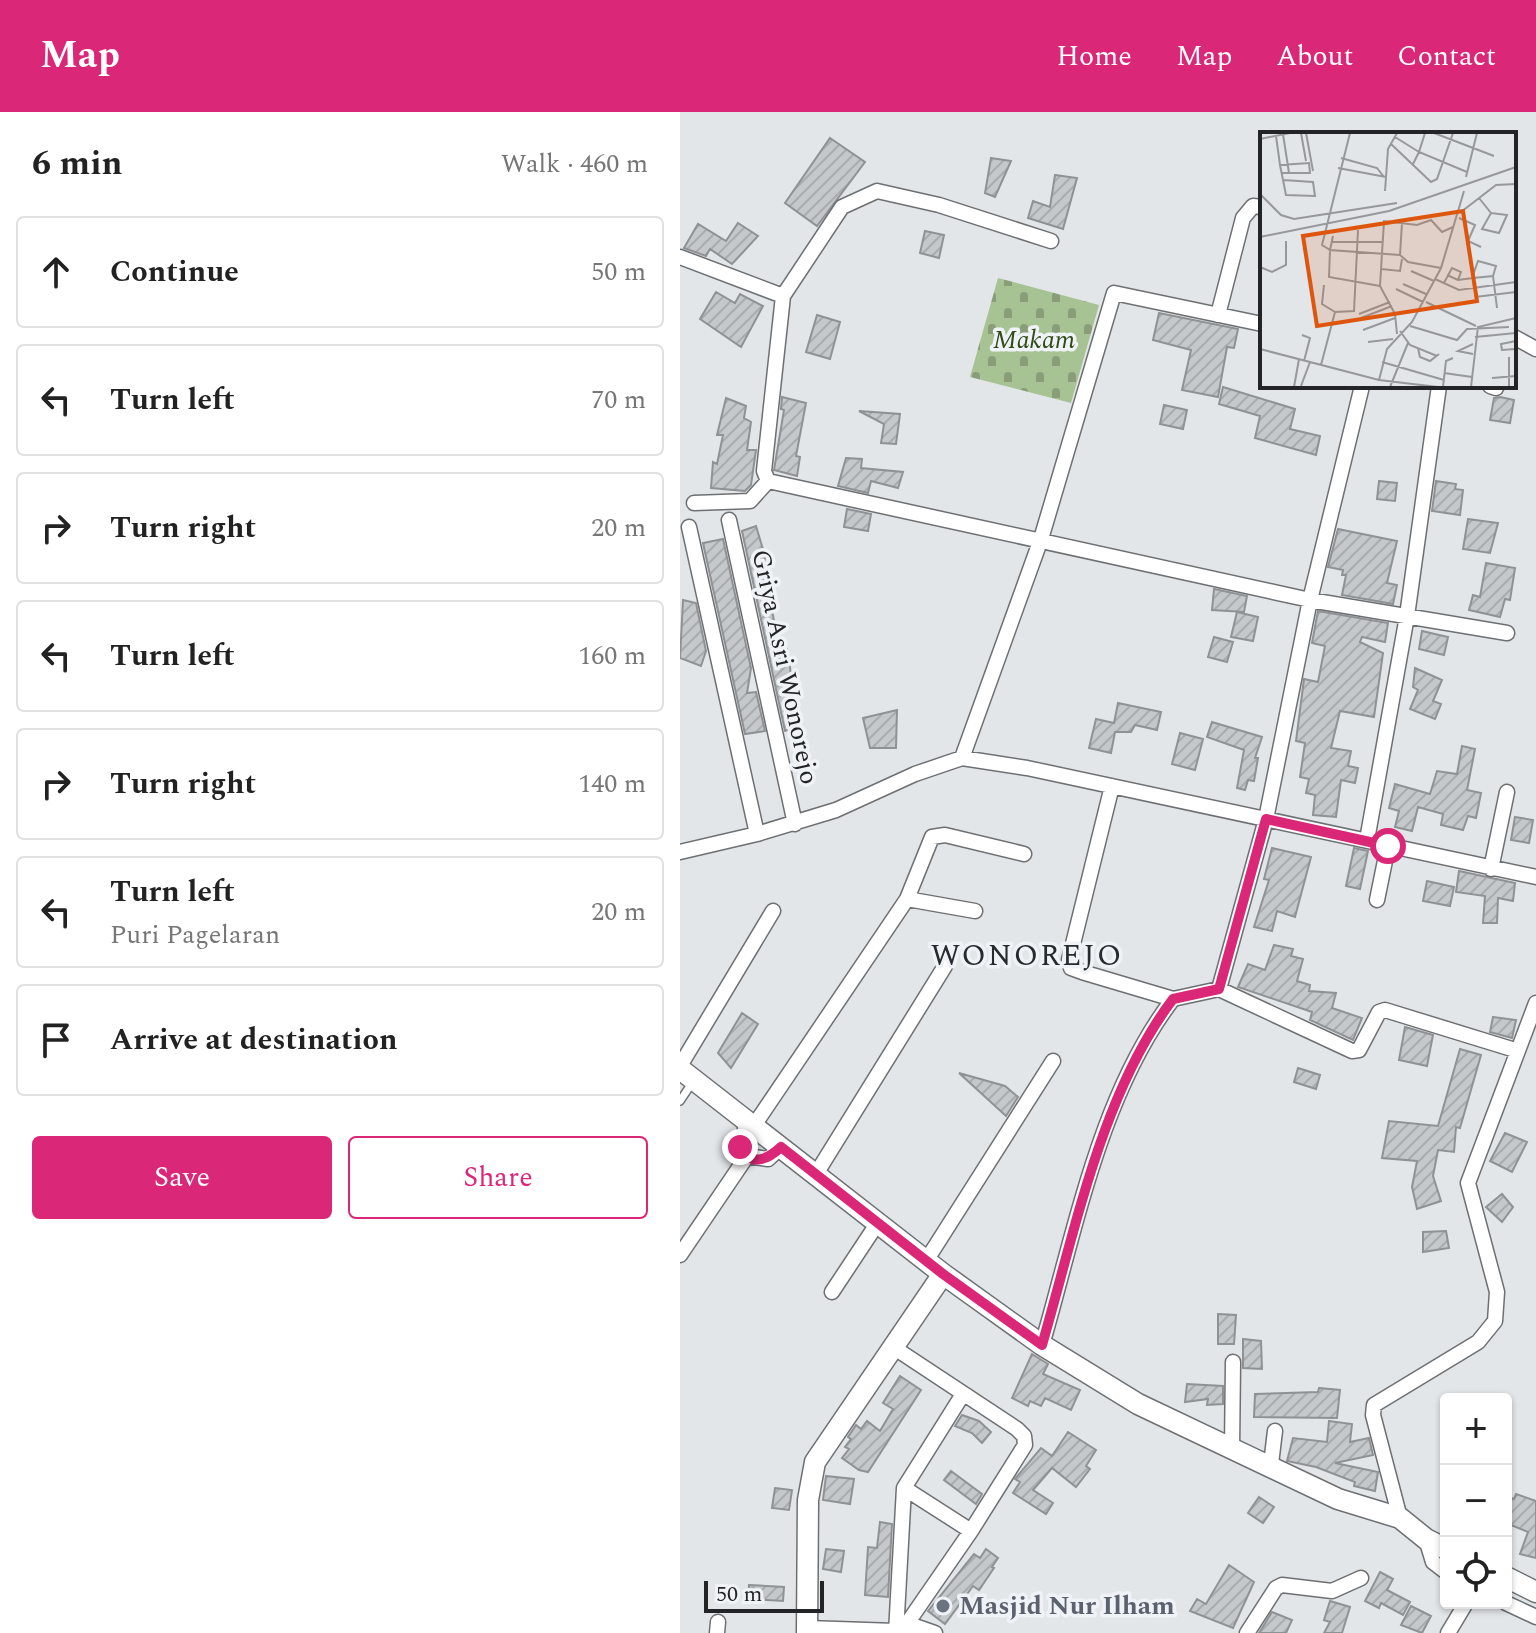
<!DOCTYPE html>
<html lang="en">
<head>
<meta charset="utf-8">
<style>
  :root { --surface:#fff; --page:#f2f2f2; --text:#222; --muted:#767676; --line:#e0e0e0; --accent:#db2777 }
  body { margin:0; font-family:Spectral,serif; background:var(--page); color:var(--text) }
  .controls { position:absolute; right:24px; bottom:24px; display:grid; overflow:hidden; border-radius:8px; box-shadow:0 2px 6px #0004 }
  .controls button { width:72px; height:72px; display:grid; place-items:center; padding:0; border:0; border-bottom:2px solid var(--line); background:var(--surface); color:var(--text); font:40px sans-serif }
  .scale { position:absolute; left:24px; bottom:20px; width:120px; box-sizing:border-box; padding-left:8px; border:4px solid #232425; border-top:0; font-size:22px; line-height:28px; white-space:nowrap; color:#232425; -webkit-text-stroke:6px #eff3f7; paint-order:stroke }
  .stop { position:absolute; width:24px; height:24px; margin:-18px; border:6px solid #db2777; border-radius:50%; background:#fff }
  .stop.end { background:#db2777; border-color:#fff; box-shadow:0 2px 8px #0008 }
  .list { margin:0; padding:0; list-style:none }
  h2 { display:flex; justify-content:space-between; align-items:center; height:104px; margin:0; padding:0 32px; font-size:34px }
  h2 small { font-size:26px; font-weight:400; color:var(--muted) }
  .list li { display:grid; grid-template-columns:52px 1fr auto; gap:24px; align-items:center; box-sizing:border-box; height:112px; margin:0 16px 16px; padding:0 16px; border:2px solid var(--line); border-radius:8px }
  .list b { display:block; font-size:30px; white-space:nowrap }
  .list p { margin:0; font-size:26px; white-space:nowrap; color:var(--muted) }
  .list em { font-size:26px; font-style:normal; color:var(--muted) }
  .actions { display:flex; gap:16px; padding:24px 32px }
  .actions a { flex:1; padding:18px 0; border:2px solid var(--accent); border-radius:8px; text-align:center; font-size:28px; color:var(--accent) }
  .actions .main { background:var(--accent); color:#fff }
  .icon { flex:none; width:44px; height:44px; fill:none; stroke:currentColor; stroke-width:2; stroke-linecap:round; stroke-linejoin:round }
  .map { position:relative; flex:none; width:856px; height:1521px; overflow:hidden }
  header { display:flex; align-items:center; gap:48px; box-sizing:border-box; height:112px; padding:0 40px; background:var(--accent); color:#fff }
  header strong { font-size:38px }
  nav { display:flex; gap:44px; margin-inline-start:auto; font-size:28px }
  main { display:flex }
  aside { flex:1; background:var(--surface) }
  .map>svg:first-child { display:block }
  .cemetery { fill:url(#cemetery-stones) }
  .building { fill:url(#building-hatch); stroke:#8f9295; stroke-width:2 }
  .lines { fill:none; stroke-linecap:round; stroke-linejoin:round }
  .lane-casing { stroke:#6d7073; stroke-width:10 }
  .street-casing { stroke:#6d7073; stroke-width:17 }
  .secondary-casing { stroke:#6d7073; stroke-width:23 }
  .lane { stroke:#fff; stroke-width:7 }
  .street { stroke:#fff; stroke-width:14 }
  .secondary { stroke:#fff; stroke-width:20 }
  .route { stroke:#db2777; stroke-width:10 }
  .worship-dot { fill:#6b7280; stroke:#eff3f7; stroke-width:3 }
  .labels { text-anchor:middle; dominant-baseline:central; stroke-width:7; stroke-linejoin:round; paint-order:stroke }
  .park-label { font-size:26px; font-style:italic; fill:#314c17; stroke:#eff3f7 }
  .street-label { font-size:26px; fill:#232425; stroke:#eff3f7 }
  .worship-label { font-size:26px; font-weight:bold; fill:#5b616d; stroke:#eff3f7; text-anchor:start }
  .quarter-label { font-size:30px; letter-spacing:2px; fill:#282b2e; stroke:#eff3f7 }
  .inset-road { fill:none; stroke:#96989b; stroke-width:2 }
  .view { fill:#de560d; fill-opacity:0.15; stroke:#de560d; stroke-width:4 }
  .inset-edge { fill:none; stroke:#232425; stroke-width:4 }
</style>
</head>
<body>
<header>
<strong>Map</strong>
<nav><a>Home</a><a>Map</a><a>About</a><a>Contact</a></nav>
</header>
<main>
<aside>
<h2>6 min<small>Walk · 460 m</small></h2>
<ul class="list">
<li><svg class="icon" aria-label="ahead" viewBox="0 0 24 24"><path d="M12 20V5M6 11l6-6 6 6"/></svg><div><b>Continue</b></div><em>50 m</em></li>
<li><svg class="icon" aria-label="left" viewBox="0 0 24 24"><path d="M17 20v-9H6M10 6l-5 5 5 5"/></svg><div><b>Turn left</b></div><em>70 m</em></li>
<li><svg class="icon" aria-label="right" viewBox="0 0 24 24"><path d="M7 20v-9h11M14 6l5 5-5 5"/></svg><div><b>Turn right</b></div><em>20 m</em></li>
<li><svg class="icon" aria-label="left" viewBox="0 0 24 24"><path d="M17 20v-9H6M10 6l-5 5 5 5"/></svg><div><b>Turn left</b></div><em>160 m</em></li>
<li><svg class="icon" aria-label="right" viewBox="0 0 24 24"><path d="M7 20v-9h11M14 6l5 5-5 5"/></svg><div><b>Turn right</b></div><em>140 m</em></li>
<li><svg class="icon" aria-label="left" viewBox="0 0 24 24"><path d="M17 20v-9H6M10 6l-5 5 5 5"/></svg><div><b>Turn left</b><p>Puri Pagelaran</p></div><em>20 m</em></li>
<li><svg class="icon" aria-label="arrive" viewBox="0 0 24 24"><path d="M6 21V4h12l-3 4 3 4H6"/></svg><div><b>Arrive at destination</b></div></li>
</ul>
<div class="actions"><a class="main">Save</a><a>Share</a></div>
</aside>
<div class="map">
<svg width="856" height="1521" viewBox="0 0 856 1521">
  <defs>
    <pattern id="cemetery-stones" width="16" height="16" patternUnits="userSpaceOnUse" patternTransform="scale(2)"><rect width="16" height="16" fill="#a7c293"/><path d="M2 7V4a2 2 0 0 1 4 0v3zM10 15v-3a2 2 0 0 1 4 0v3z" fill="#889d78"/></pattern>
    <pattern id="building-hatch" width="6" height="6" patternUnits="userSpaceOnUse" patternTransform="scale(2)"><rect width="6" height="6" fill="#c4c8cb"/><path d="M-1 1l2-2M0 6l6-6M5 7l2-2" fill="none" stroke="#a8acae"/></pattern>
  </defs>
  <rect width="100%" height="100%" fill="#e2e6e9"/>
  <path class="cemetery" d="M318,166L419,193L391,291L290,265Z"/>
  <path class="building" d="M150,26L185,50L137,114L105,91Z
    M311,46L331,49L315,85L305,81Z
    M375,63L397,66L383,117L348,106L353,89L370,95Z
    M58,111L78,124L52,152L30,137L26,144L4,136L18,112L46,129Z
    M245,119L264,123L259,146L240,141Z
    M36,180L55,191L60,182L83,194L61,235L20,207Z
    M479,201L558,217L554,236L547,235L538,285L502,278L511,238L473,228Z
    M137,203L160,210L150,247L126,240Z
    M543,275L615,297L610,317L640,324L636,343L575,326L580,304L539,292Z
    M102,285L126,291L116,344L120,345L117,364L94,358L104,298L101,297Z
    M820,285L834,288L830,311L810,308L814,286Z
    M46,286L66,294L64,306L71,310L67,338H76L71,373L65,379L31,376L33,350L37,352L43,323H37Z
    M484,293L507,298L503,317L480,312Z
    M179,299L220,302L216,332L201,331L204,312Z
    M166,346L182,347L181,356L223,360L218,376L191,369L188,381L158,374Z
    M699,369L717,371L715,389L697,387Z
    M756,369L776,372L775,377L783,378L780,403L752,399Z
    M167,397L191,402L188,419L164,415Z
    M788,407L818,411L810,441L783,437Z
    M76,414L85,444L84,458L100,539L107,537L111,562L107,563L116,615L105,619L62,419Z
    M658,417L717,429L707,471L717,473L713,492L662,483L666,463H662L663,458L648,455Z
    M43,427L71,556L67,581L76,580L85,619L65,622L23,431Z
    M806,451L835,456L830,488L825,487L820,505L789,498L793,483L800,485Z
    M534,477L567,484L564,500L532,498Z
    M3,488L16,491L26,539L21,554L0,546Z
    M638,499L708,511L705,530L682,525L680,530L703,541L694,605L660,599L651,636L671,639L668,654L678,656L675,671L661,668L656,705L633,703L635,683L626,681L629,667L620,665L625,631L616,629L624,567L638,570L645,534L632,531Z
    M557,500L578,505L573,529L551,525Z
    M742,519L768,525L764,543L739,537Z
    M534,525L553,530L547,550L528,545Z
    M735,556L762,568L753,589L761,592L755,607L730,597L738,578L733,575Z
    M438,591L481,600L477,618L455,613L451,620H435L431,641L409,636L416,607L434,611Z
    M217,598L216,636H190L183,606Z
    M532,610L582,625L575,646H578L574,669L568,668L565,678L557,676L564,638L527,625Z
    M500,621L523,627L515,658L492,652Z
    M782,634L795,637L787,678L801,681L796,706L788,704L783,718L761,713L763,702L738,695L732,719L715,715L719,699L709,696L715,672L750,682L757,659L777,662Z
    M835,705L853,708L849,731L831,728Z
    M592,736L631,745L615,805L597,799L592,819L574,815L589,768L584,767Z
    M674,736L688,739L680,777L666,774Z
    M779,759L835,771L833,789L818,786L817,811H803L805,784L776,780Z
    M747,769L774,775L770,794L743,789Z
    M594,833L613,837L611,844L623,847L617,869L630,873L629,879L656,881L652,896L682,906L673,928L630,908L632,900L558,875L568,852L585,858Z
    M62,901L78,912L51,956L38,941Z
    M813,905L836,908L832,926L810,920Z
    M725,915L753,923L747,954L719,948Z
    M780,937L801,943L780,1016L776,1015L774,1040L758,1038L753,1064L761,1089L737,1097L732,1075L737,1049L702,1046L709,1009L758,1014Z
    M618,956L640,963L636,977L614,970Z
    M279,961L325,974L338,985L326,1004Z
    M825,1021L847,1030L832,1060L810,1049Z
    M822,1082L833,1095L822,1110L806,1095Z
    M766,1119L769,1136L743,1140V1120Z
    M538,1202L556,1203L554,1232H538Z
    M563,1227L581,1229L582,1257L563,1256Z
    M352,1242L368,1252L363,1262L400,1278L391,1298L365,1286L361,1294L350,1289L348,1294L332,1286Z
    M220,1264L241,1278L188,1360L179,1358L162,1346L169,1337L165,1335L171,1327L168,1325L176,1313L181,1317L187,1309L200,1319L213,1297L203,1291Z
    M507,1272L543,1274V1292L527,1293L528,1287L505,1290Z
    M639,1276L660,1278L657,1306L574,1305L575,1282L638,1280Z
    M282,1303L299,1309L311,1320L302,1331L292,1321L275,1314Z
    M649,1309L672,1312L670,1330L689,1326L693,1343L655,1351L698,1360L695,1379L674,1374L675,1370L636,1355L607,1349L613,1326L647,1330Z
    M388,1320L416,1338L406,1354L410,1357L396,1375L372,1356L353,1378L373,1391L366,1402L333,1381L340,1370L335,1367L361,1336L372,1344Z
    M271,1359L302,1382L296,1392L264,1368Z
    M146,1364L174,1367L170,1392L143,1388Z
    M95,1376L112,1378L109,1398L92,1396Z
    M836,1382L856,1389V1446L840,1442L848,1420L826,1411V1384L834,1387Z
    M579,1385L594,1395L583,1411L568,1401Z
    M200,1410L212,1412L208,1485L185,1483L188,1435L197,1436Z
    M146,1437L164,1439L161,1460L143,1457Z
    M306,1437L318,1446L312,1455L314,1456L299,1478L293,1474L265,1512L248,1499L294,1442L300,1446Z
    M549,1453L574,1470L553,1516L510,1499L517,1487L526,1492Z
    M700,1460L713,1467L707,1478L730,1490L723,1503L701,1491L699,1496L685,1489Z
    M69,1473L104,1475L103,1489L68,1487Z
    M650,1489L670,1495L662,1521H644L650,1510L644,1508Z
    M731,1494L751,1504L742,1521L721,1513Z
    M592,1500L612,1508L606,1521H579Z"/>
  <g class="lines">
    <defs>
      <path id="lane" d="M0,989L12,971"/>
      <path id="street" d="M0,145L103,184L84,359L88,369L630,488L827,521
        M103,184L162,95L197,79L259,93L371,129
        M538,203L563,106L573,94L582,95
        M834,225L856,237
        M810,274L816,276
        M14,391L70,389L88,369
        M49,408L115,712
        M9,415L77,722
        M282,646L361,427L434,181L582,212
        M432,674L389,848L391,856L402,860L493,887
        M687,728L727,504L759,274
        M0,740L77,722L156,698L235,662L282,646L347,656L856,765
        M811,757L827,680
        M697,788L708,734
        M295,799L227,787L252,725L265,723L344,742
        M539,877L672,939L679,938L699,900L705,898L835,938
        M0,954L93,799
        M67,1010L60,1035L67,1044L88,1047L101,1035
        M73,1015L227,787
        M136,1062L265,854
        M0,1143L67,1044
        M246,1149L373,949
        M152,1180L197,1112
        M362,1233C395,1120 420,982 493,887L539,877L586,707L630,488L682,274
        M213,1235L337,1317L344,1324L345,1333L291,1419L224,1376
        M552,1337L553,1250
        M591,1352L595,1319
        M720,1406L693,1303L694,1293L798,1230L815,1209L817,1180L788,1071L856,891
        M746,1427L753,1450L766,1460
        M826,1491L856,1505
        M127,1516L216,1519L235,1514L255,1521
        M224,1516L291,1419
        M37,1521L38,1510
        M216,1521L224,1376L283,1282
        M567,1521L596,1476L602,1473L652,1479L681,1466
        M768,1521L786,1491"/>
      <path id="secondary" d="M0,957L263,1162L362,1233L458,1292L658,1387L720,1406L746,1427L766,1437
        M826,1465L856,1480
        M127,1521L128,1388L135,1350L263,1162"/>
    </defs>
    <use href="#lane" class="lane-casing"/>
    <use href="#street" class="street-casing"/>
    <use href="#secondary" class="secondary-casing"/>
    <use href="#lane" class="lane"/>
    <use href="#street" class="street"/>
    <use href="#secondary" class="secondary"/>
  </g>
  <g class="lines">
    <path class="route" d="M60,1035C71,1055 87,1048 101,1035L263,1162L362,1233C395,1120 421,982 493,887L539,877L586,707L708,734"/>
  </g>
  <circle class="worship-dot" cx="263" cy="1494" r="8"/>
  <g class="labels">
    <g class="park-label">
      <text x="354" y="228">Makam</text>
    </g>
    <g class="street-label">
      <text transform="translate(105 555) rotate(78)">Griya Asri Wonorejo</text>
    </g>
    <g class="worship-label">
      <text x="279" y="1494">Masjid Nur Ilham</text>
    </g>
    <g class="quarter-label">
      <text x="347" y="844">WONOREJO</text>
    </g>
  </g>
  <g transform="translate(580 20)">
    <rect width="256" height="256" fill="#e2e6e9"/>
    <path class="inset-road" d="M41,1L46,29M46,1L53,39M90,1L62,113L70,118L69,145L120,154M165,1L159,20L207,40M174,1L234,24M23,2L29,41M16,4L20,33L26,63L55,64L53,50L23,48M135,5L159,20L153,32M0,7L30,1M131,12L171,50L177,47L193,1M81,26L117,36L124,45M20,33L49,31L50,41H22M78,36L126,45M206,45L217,1M125,59L128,17L137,1M0,62L21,83L34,87L137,71M219,66L231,81L222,97L239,101L247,83L231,81M201,80L236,53L256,52M199,86L215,93L208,109L221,115M73,104L70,118L140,123L148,130L181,136M0,105L129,79L256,35M71,110H122M140,123L142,91M0,135L12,140L26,133V109M121,137L140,139L142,127M151,139L174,149M187,143L198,148L213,146L233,144L236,134L218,129L213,143V146L214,156M233,144L237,176M175,147L199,158L256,150M184,151L192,136L201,140L198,148M143,152L166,162M64,153L62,172L75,180M136,157L163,170M215,165L256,160M166,170L216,194M99,182L130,170M101,186L132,174M150,194L197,208L207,197L249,195M103,198L135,186M140,199L150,213L177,224M137,202L135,182L120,154L124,89L157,93L171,88L182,100L193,95M42,203L50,206L44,229M215,205L256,201M256,209L241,212L242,218L256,217M108,210L133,207M213,212L198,219L213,222M158,216L160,225L170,229L179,222M0,217L119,248L178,255M122,230L184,248M61,233L75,180L94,179L98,98M184,241L212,245M232,246L256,244M119,248L127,217L152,190L181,136L204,59M41,254L50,230M34,255L39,227M130,255L148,211M183,255L186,229L193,226M211,255L218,195L256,186M249,255V225"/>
    <path class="view" d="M203,79L217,169L57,194L43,104Z"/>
    <rect width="256" height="256" class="inset-edge"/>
  </g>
</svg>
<div class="controls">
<button>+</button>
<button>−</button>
<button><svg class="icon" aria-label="locate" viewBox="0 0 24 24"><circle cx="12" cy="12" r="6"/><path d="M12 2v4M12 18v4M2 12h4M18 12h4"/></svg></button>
</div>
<div class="scale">50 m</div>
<div class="stop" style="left:708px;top:734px"></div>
<div class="stop end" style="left:60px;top:1035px"></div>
</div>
</main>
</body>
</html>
